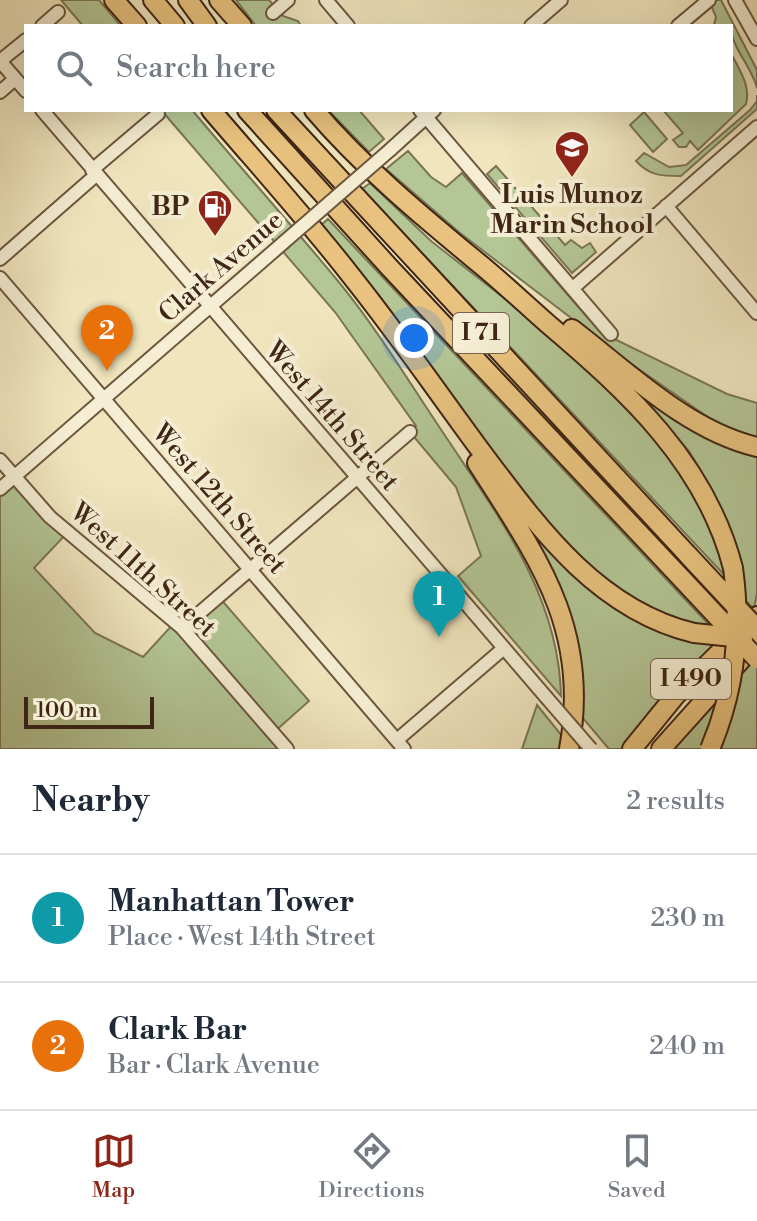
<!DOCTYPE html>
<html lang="en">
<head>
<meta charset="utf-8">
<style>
  :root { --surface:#fff; --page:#f2f2f3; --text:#1f2937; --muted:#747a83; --line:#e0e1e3; --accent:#8f2418 }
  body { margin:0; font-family:"Libre Bodoni",serif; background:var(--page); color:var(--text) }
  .scale { position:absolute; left:24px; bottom:20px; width:130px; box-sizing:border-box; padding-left:8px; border:4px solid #402615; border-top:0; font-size:22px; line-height:28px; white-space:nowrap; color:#402615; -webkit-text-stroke:6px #f5eed4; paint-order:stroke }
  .you { position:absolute; left:414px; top:338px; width:28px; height:28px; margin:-20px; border:6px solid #fff; border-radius:50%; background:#1a73e8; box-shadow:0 0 0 12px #1a73e833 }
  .badge { display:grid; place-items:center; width:52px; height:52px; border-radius:50%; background:var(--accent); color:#fff; font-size:26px; font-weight:700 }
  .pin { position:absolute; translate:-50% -66px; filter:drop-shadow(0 2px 4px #0008) }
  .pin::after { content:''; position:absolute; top:42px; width:28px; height:24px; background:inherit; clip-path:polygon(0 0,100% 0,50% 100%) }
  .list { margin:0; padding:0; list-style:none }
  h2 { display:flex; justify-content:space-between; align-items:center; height:104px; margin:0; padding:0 32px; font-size:34px }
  h2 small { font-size:26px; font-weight:400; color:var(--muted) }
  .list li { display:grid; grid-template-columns:52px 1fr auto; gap:24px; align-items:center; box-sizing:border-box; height:128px; padding:0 32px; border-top:2px solid var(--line) }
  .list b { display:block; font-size:30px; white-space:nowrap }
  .list p { margin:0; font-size:26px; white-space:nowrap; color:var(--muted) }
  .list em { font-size:26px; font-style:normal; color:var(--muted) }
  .icon { flex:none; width:44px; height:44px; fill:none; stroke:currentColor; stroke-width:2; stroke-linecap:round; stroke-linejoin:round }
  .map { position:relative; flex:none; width:757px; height:749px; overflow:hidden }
  .search { position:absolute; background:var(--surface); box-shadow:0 8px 32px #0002; left:24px; right:24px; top:24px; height:88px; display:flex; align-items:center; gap:20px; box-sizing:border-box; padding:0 28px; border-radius:0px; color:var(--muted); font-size:30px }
  .sheet { height:360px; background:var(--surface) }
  nav { display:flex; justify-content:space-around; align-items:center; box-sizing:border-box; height:112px; border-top:2px solid var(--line); background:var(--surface); font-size:22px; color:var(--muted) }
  nav a { display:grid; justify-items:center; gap:4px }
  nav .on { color:var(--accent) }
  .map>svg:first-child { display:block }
  .green { fill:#b4c695; stroke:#7a7655; stroke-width:2 }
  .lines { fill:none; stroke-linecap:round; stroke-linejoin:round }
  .minor-casing { stroke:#6c563f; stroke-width:16 }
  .highway-casing { stroke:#402615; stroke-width:22 }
  .minor { stroke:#f5eed4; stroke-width:12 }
  .highway { stroke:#e8c27e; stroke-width:18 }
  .minor-bridge-casing { stroke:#6c563f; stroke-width:16; stroke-linecap:butt }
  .highway-bridge-casing { stroke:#402615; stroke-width:22; stroke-linecap:butt }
  .minor-bridge { stroke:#f5eed4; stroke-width:12 }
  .highway-bridge { stroke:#e8c27e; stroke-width:18 }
  .labels { text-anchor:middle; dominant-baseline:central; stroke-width:8; stroke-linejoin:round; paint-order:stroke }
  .shield { fill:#f5eed4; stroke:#76624e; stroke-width:2 }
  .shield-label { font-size:24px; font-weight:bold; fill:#402615 }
  .poi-label { font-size:26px; font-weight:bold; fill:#402615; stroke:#f5eed4 }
  .street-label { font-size:26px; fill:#402615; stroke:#f5eed4 }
</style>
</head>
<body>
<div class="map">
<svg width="757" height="749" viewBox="0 0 757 749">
  <rect width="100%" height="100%" fill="#f0e5bd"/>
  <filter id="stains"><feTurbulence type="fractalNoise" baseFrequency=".0025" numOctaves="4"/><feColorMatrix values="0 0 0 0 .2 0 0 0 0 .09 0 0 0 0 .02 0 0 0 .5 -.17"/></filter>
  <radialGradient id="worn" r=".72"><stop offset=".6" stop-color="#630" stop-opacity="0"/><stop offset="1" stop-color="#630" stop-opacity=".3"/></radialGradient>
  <path class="green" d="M61,0H99L121,26H83Z
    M236,0H269L283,16L298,21L301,26H256Z
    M717,0H721L757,70V88C751,65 731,48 731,26L714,25L716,17L711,5Z
    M731,53C739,70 751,85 746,104L698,150L690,141L686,147H679L673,140L683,133L663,110H731Z
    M757,95V109L681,176C661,176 650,176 636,161L644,153L669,167L686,165L750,110L757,101Z
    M155,110H192C240,167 290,223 338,281C379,331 412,387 448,440C501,520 559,597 561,696L458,576L481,556L456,487L410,432L416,426L335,312L162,111Z
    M328,110H359L384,139L369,152Z
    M644,112L667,139L653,152L630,125Z
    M408,151L431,177L446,187L462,173L600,332L727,394L757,403V440L728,431L630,363L460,233L386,169Z
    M496,166L565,245L571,240L582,248L590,243L596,252L572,273L487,174Z
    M370,183L431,241L536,323L645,422L704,507L729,580L362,189Z
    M328,219L713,629L692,628L629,601L551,532L319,227Z
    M629,383L700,435L729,447L757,453V593L754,609L745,600L735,544L710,486L689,451Z
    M14,477L68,532L34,568L95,633L143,657L175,622L183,628L219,597L309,701L273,733L287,749H0V489Z
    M531,528C564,566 599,605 646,626C667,635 691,640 713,645L652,709L621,749H609L581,716L582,689L579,653L528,532Z
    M757,657V749H710L735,664Z
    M722,692L703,749H673Z
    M537,705L562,736L559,749H522Z"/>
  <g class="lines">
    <defs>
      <path id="minor" d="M326,0L348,26
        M735,0L757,39
        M273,13L288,0
        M42,26L58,12
        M531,26L561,0
        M678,26L709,0
        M26,40L0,61L26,91
        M0,92L15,79
        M42,110L546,697
        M420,110L611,334
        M390,150L434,110
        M92,170L158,114
        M666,206L757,313
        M0,259L96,175
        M0,278L404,749
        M573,288L757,127
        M0,460L50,517L182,628L287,749
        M0,489L283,243
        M182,628L410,432
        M397,740L504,648"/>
      <path id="highway" d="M114,0L137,26
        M153,0L175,26
        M188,0L207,26
        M219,0L242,26
        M211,110C258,165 307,219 352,277C396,332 436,390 478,447C536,524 595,609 694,633
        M247,110L390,268L683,580
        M276,110L688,555
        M314,110C362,166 418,213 475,260C500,280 524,303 548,324C628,392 706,463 733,568
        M572,329C628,372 688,431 757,447
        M477,463C538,558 591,630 569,749
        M632,749L675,696L757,616
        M661,749L757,642"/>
    </defs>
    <use href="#minor" class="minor-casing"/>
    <use href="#highway" class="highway-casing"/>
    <use href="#minor" class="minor"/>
    <use href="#highway" class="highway"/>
    <defs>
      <path id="minor-bridge" d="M283,243L390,150
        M546,697L591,749"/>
      <path id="highway-bridge" d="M688,555L757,629
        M683,580L757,659
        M694,633L743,638
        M710,749C735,690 742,632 733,568"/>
    </defs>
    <use href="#minor-bridge" class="minor-bridge-casing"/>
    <use href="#highway-bridge" class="highway-bridge-casing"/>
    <use href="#minor-bridge" class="minor-bridge"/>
    <use href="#highway-bridge" class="highway-bridge"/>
  </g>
  <defs>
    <symbol id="school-pin" viewBox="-11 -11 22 30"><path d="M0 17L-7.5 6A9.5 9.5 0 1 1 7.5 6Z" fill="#8f2418" stroke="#f5eed4"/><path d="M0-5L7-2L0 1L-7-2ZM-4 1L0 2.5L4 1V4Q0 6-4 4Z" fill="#fff"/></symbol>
    <symbol id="fuel-pin" viewBox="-11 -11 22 30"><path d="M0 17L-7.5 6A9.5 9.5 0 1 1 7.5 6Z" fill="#8f2418" stroke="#f5eed4"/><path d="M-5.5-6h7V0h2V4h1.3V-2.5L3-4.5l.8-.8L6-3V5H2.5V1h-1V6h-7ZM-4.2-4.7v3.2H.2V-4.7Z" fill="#fff"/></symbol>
  </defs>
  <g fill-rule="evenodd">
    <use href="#school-pin" x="552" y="128" width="40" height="54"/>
    <use href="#fuel-pin" x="195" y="187" width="40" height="54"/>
  </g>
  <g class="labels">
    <g class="shield">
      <rect x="453" y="313" width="56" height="40" rx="6"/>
      <rect x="651" y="659" width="80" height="40" rx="6"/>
    </g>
    <g class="shield-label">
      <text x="481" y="333">I 71</text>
      <text x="691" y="679">I 490</text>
    </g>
    <g class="poi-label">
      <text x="572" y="195">Luis Munoz<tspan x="572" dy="30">Marin School</tspan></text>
      <text x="189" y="207" text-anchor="end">BP</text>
    </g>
    <g class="street-label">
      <text transform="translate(221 267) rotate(-41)">Clark Avenue</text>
      <text transform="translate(332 416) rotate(49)">West 14th Street</text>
      <text transform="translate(219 499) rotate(49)">West 12th Street</text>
      <text transform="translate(143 570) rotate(42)">West 11th Street</text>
    </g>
  </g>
  <rect width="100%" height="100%" filter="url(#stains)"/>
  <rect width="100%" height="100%" fill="url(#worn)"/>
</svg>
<div class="scale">100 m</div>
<div class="you"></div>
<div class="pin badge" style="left:439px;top:637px;background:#0f9aa8">1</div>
<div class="pin badge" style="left:107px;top:371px;background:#e8710a">2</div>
<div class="search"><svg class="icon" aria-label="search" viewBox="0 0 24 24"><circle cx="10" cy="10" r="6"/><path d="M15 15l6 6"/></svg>Search here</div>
</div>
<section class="sheet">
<h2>Nearby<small>2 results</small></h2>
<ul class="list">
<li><span class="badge" style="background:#0f9aa8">1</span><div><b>Manhattan Tower</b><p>Place · West 14th Street</p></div><em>230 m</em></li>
<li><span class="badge" style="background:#e8710a">2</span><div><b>Clark Bar</b><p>Bar · Clark Avenue</p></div><em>240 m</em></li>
</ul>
</section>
<nav>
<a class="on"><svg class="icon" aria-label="map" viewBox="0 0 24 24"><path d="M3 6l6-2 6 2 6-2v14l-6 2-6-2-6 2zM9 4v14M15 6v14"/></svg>Map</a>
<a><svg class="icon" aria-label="directions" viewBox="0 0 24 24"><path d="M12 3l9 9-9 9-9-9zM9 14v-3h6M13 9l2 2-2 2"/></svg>Directions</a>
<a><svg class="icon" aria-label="saved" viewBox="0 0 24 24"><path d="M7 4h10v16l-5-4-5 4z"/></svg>Saved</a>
</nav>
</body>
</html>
